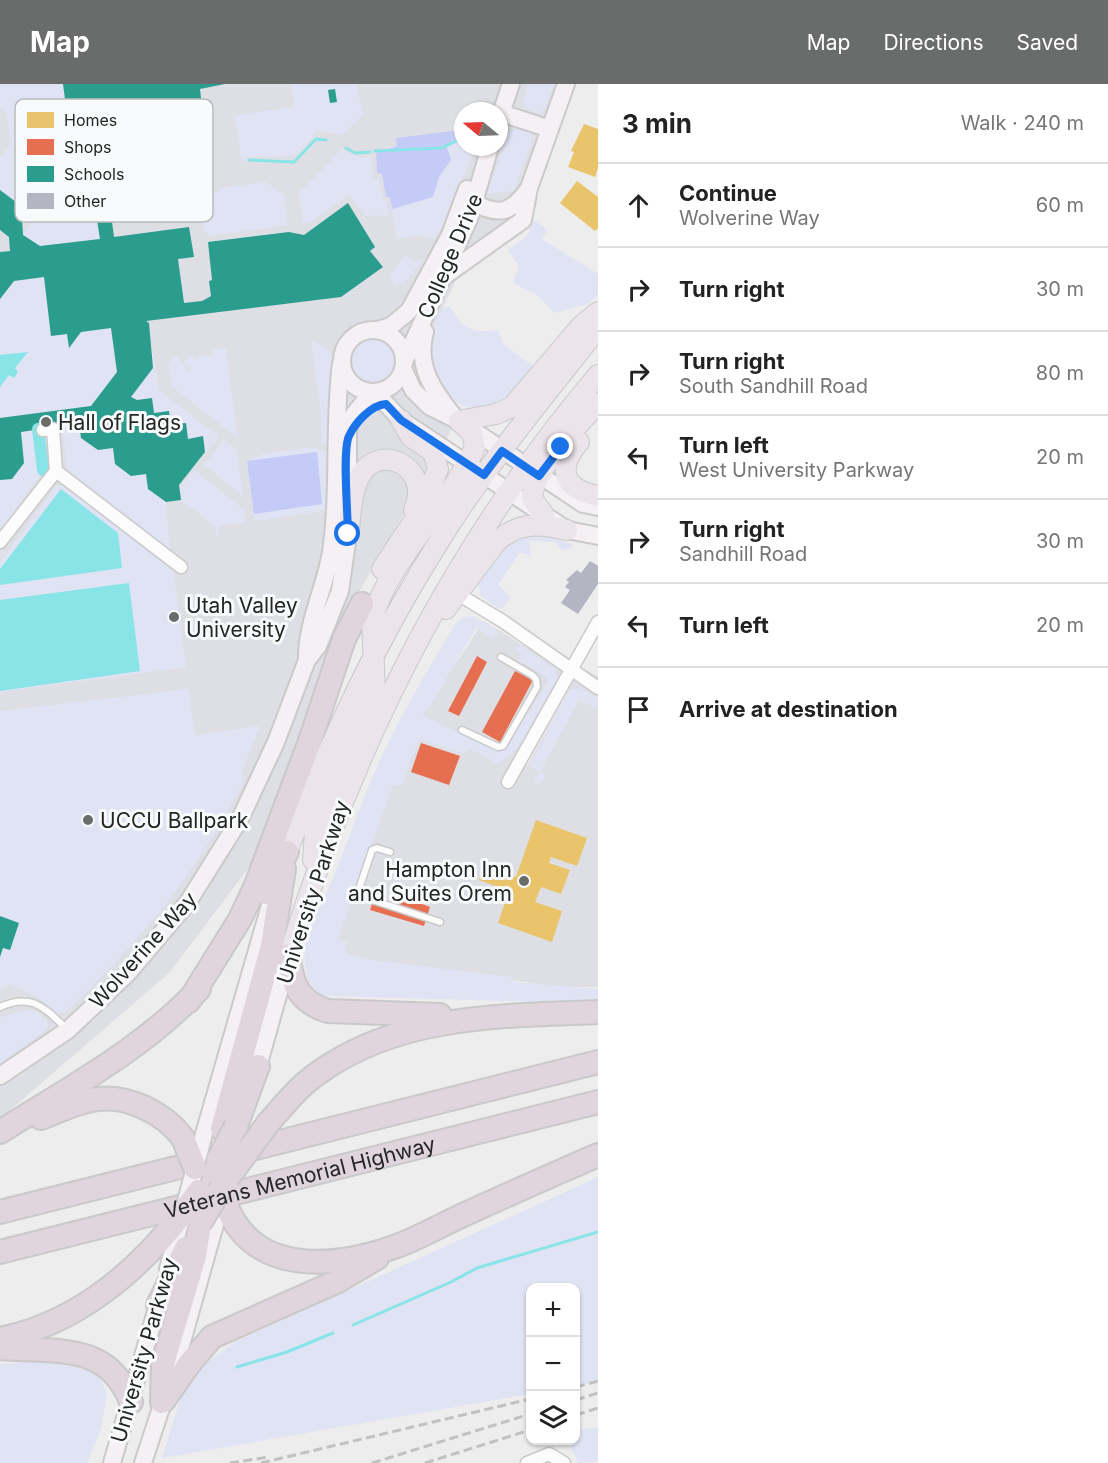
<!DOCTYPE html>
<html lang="en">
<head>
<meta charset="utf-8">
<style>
  :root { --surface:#fff; --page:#f2f2f2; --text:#222; --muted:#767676; --line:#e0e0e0; --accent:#6a6b6b }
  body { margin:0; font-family:Inter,sans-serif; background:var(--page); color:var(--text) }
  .controls { position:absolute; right:18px; bottom:18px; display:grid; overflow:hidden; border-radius:12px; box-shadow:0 2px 4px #0004 }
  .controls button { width:54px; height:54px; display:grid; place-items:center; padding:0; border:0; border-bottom:2px solid var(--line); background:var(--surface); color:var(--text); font:30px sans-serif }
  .compass { position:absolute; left:454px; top:18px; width:54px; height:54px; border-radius:50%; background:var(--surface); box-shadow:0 2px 4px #0004; rotate:289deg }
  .stop { position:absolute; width:18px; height:18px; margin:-14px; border:4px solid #1a73e8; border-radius:50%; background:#fff }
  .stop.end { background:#1a73e8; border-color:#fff; box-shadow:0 2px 6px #0008 }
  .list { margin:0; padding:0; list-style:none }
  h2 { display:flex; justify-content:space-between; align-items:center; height:78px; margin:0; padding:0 24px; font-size:26px }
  h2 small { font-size:20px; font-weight:400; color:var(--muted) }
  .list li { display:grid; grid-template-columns:39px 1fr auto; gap:18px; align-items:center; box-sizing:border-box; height:84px; padding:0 24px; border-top:2px solid var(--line) }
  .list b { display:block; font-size:22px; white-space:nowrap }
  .list p { margin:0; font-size:20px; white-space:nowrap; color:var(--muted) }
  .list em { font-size:20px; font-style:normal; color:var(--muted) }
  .icon { flex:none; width:33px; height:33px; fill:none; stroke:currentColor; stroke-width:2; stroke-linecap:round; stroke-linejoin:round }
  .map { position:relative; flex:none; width:598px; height:1379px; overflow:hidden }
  header { display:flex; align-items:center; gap:36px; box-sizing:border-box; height:84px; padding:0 30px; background:var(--accent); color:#fff }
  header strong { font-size:28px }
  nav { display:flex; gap:33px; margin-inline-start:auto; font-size:21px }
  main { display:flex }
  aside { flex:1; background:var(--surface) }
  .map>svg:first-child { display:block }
  .built { fill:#dedfe4; fill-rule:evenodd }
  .green { fill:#dfe3f4 }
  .forest { fill:#c3cbf6 }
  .water { fill:#88e4e7 }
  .homes { fill:#e9c46a }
  .shops { fill:#e76f51 }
  .schools { fill:#2a9d8f }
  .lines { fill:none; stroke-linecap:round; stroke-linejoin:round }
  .stream { stroke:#88e4e7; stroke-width:3 }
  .canal { stroke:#88e4e7; stroke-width:12 }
  .building { fill:#b3b5c3 }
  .lane-casing { stroke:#cacaca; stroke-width:9 }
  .street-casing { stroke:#cacaca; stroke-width:15 }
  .secondary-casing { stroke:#cacaca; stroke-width:20 }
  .primary-casing { stroke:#c9c9c9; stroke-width:22 }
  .highway-casing { stroke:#c9c9c9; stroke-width:26 }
  .lane { stroke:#fcfcfc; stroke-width:6 }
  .street { stroke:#fcfcfc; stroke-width:12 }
  .secondary { stroke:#f4f0f3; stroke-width:16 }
  .primary { stroke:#ebe4ea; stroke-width:20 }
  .highway { stroke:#e0d4dd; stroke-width:22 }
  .rail { stroke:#c1c1c1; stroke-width:3; stroke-dasharray:9 4.5; stroke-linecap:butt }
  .secondary-bridge-casing { stroke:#cacaca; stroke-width:20; stroke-linecap:butt }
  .highway-bridge-casing { stroke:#c9c9c9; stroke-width:26; stroke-linecap:butt }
  .secondary-bridge { stroke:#f4f0f3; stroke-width:16 }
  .highway-bridge { stroke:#e0d4dd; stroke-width:22 }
  .route { stroke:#1a73e8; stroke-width:8 }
  .poi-dot { fill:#6a6b6b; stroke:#f9fafb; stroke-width:2 }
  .labels { text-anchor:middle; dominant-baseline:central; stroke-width:6; stroke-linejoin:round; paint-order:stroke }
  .street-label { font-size:21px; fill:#242525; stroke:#f9fafb }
  .poi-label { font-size:21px; fill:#242525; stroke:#f9fafb; text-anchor:start }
  .key { fill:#f9fafb; stroke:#b9babb; stroke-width:1.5 }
  .key-label { font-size:16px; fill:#242525 }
</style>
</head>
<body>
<header>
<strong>Map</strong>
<nav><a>Map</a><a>Directions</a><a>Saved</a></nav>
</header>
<main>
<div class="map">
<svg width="598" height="1379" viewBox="0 0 598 1379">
  <rect width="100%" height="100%" fill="#ededed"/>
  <path class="built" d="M0,0H556L510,139L455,198L427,257L431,294L463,326L358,510L257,773L170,888L0,1035ZM463,27H499V63H463Z
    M484,537L563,586L516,674L527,682L581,584L598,592V903H561L332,872L406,654Z"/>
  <path class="green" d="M0,0H63L74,82L89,81L90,95L76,97L93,110L62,115L53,113L51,116L35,119L28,127L0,106V74L11,60L7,30L0,25Z
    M291,0H359L357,3L363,31L342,51L317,46L300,68L292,72L249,73L246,76L248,80L241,75L235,31L294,23Z
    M528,0H554L545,26L538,29L526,24L523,19Z
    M517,44L531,49L532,57L514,107L487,110L508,50Z
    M463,48V63H476L438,151L434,155L419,151L397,155L390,113H386L382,90L377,89L376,69L386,64Z
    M342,65L360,74L371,71L374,95L379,94L383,116H386L389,131L366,132L349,111L310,138L303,139L299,109Z
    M266,98L284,111L288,141L210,152L205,148L203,139L206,138L202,110L219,108L222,104Z
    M81,127L97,140L100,155L40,162L23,151L36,133Z
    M535,137L547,146L542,155L598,190V210L588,220L554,229L537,211L513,199L519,182L508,166L527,152L532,138Z
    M405,171L415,177L424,174L403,201L399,198L396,202L390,191Z
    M44,193L51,252L67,250L69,264L81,248L111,244L117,288L91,322L0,334V215L14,197Z
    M450,222C462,245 473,250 498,246L504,261L535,283C526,296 517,308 504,317C472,338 440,314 431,281C425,262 435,241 442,224Z
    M351 278a22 22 0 1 1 44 0a22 22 0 1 1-44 0Z
    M311,257L324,262L333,274L327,360L322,362L320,323Z
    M226,264V267L238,354L172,303L168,280L176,271L188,287L190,285L184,277L193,271L196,275L203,270L206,273L215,270L212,266Z
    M150,268H153L159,306L219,353L206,369L203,352L188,355L171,341L169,327L154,329L152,314L137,316L131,313L153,285Z
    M79,339L81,354L98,366L113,364L115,380L131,392L146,390L148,405L166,418L170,467L68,391L62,341Z
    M36,346L41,389L0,448V396L12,395L24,379L21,348Z
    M224,356L237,365L243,412L204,381Z
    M311,363L326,367L327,426L255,437L247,377L263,370Z
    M194,386L244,425L246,438L218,442L219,451H216L215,442L181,416L180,404Z
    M65,401L173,483L186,583L0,608V478L56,402Z
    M529,451H547L573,461L570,464L562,467L556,458L529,457L531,472L520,468L498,501L511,513L503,524L499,525L480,511L479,499L507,458Z
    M473,532L496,545L497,549L493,555L476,544L429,624L426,623L422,631L497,667H504L548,598L544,591L518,576L520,572L517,566H513L521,562L555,585L557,595C541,624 527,666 496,680L486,672L468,665L465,670L419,655L402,701H393L338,855L347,858L344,868L364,875L513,893V898L598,905V918L511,917L504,914L510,917L324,912C308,904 302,882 305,865C307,844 319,824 328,806C345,767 358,726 375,687C398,635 427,587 456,539L463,533Z
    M580,604L598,614V625L579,616L540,688L546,691L540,701L534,697L539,687L531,683V679L567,610L570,606Z
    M189,605L195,651L260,642L242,687L244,697C197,789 139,859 64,929H58C42,916 28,907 8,901L0,905V627Z
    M28,926L36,927L47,936V945L0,980V933Z
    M598,1093V1298L576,1302V1204H530V1310L162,1374L187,1293L237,1257Z
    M53,1277L97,1289L107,1309L101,1345L87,1379H0V1280Z
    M598,1343V1377L578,1379L570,1360L562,1362V1357L576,1356V1347Z"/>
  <path class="forest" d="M461,46L462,52L446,60L451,76L439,93L433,113L392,125L390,113H386L382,90L377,89L376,69L397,62L396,54Z
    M317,368L322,420L254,430L247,377Z"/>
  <path class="water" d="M28,268L15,284L18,288L14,294L9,291L0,303V271Z
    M61,405L118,449L122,484L0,501V485Z
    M129,499L140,587L0,607V516Z"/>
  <path class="homes" d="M584,40L598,45V84L595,93L568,83L574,68L571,67Z
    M577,97L598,113V144L595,147L560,119Z
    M536,736L587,754L577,782L551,773L549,779L570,786L561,810L541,803L535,818L562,827L552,858L498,839L509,807L479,796L484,782L516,793Z"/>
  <path class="shops" d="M477,572L487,578L459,632L448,627Z
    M515,587L533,596L500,658L482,648Z
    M421,659L460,672L449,701L411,688Z
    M375,811L395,820L398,811L430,823L424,842L370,826Z"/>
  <path class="schools" d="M63,0H225L200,5L205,49L102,63L114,153L189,143L194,173L178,175L184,219L202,217L211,212L209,197L212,196L208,158L289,148L304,151L348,119L375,163L370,167L383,183L341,213L146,237L149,239L153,284L131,313L137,316L152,314L154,329L169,327L171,341L186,339L188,355L203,352L205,368L179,401L181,416L166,418L148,405L146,390L131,392L115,380L113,364L98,366L81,354L79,339L21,348L24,379L12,395L0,396V334L91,322L117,288L111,244L81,248L69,264L67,250L51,252L44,193L14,197L0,215V168L10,167L9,153L0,146V106L36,133L22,135L23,151L40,162L100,155L93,110L76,97L90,95L88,74L87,65L72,68Z
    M335,5L337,18L330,19L328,6Z
    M0,832L19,839L10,866L3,864L0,873Z"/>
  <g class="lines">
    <path class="stream" d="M346,64L355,69L370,68
      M375,67L441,64L463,54
      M249,76L294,78L316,55L326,56
      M353,1241L451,1198L477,1184L598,1148
      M237,1283L287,1268L333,1249"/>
    <path class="canal" d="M38,345L43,386"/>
  </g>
  <path class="building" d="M590,477L598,482V500L578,530L561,519L570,506L565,503L569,498L566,496L577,486L581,489Z"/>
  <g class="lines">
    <defs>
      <path id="lane" d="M462,646L498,663L503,662L537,603L536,595L532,591L501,573
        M390,768L377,764L372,766L358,808L363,813L440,838
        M0,923C33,908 45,925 68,946"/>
      <path id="street" d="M43,346L53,345L56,387
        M0,458L56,387L181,483
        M458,510L504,538L598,604
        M508,698L598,538
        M527,1379L549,1370L564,1379"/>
      <path id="secondary" d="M501,29L550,45
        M499,35L511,0
        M474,119C501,133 512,128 529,104
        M443,193L523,136L529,104L566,0
        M342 277a31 31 0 1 1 62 0a31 31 0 1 1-62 0Z
        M377,246L391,242L409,227L450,151L467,105
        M425,248C416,281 432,305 452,330
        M404,278L469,135L490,63
        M403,284L413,306L429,322L459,337L583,420L598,423
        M375,308L401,336L567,446L598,452
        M307,576C306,540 325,504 331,468C340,405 333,342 341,279
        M0,992L68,946L128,889L188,818L240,735L276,658L307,576L318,562L340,507L348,451V346L354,330L372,308
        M255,993L288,876
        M204,1050L271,818
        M168,1185L181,1135
        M112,1379L161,1210
        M143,1379L178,1272L223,1112"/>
      <path id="primary" d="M459,337L496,330L512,323L580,243L598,228
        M579,358C556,385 563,405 598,412
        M544,431L532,414C534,384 578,342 598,319
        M348,451C351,432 351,408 360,392C381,356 433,385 414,426
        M382,485L422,424L438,385L433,368L411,353L401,336
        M446,525L497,457C520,438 539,439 567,446
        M287,768C329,660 376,557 438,459C485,383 543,314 598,244
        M313,776L315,748L375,606L372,537C387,477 451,420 475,363L472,349L459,337
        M289,872C354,658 453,462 598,291"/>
      <g id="highway">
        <path d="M265,809L287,768"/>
        <path d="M289,872C291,900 300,919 328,927L440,931"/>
        <path d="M189,917L240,835L256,801L310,657L344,555L362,520"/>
        <path d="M41,1034C59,1027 78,1017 98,1015C129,1011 165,1030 183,1054"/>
        <path d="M269,1038C285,1020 301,1000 321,987C403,930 503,932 598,928"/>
        <path d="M236,1042L258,982"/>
        <path d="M222,1045L272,862L284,785"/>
        <path d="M0,1048C69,1004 143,965 199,905"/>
        <path d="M199,1107L218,1076"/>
        <path d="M223,1112C247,1193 333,1185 397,1162C423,1152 447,1138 472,1127C514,1108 556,1089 598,1071"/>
        <path d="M0,1128L598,978"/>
        <path id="s1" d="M0,1168L598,1018"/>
        <path d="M158,1221L186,1164"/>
        <path d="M0,1255C75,1240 136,1189 182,1130"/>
        <path d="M0,1264C55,1269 108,1257 131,1318"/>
        <path d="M164,1316L189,1280L212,1253L338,1197L377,1174"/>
        <path d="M162,1318L163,1279L195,1172L200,1139"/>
      </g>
    </defs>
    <use href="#lane" class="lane-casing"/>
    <use href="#street" class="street-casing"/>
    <use href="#secondary" class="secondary-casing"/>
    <use href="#primary" class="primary-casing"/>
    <use href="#highway" class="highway-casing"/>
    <use href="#lane" class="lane"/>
    <use href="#street" class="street"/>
    <use href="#secondary" class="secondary"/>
    <use href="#primary" class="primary"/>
    <use href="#highway" class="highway"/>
    <path class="rail" d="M576,1303L598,1297
      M576,1316L598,1309
      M576,1331L598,1324
      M230,1379L269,1373
      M261,1379L530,1315
      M372,1379L530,1330
      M425,1379L530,1346"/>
    <defs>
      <path id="secondary-bridge" d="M185,1121L204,1050"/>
      <path id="highway-bridge" d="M183,1054L195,1084
        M218,1076L236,1042
        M228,1094L269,1038
        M182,1130L199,1107
        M200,1139L221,1104"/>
    </defs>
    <use href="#secondary-bridge" class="secondary-bridge-casing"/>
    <use href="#highway-bridge" class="highway-bridge-casing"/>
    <use href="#secondary-bridge" class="secondary-bridge"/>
    <use href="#highway-bridge" class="highway-bridge"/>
  </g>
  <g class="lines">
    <path class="route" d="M348,450C348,431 342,367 349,352C355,339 371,321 386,320L401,336L484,391L502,367L539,392L561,363"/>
  </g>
  <g class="poi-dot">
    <circle cx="46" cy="338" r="6"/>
    <circle cx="174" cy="533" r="6"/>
    <circle cx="88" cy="736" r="6"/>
    <circle cx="524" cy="797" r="6"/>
  </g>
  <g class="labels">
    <g class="street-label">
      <text transform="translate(450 172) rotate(-67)">College Drive</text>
      <text transform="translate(313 808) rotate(-72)">University Parkway</text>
      <text transform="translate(143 866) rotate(-48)">Wolverine Way</text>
      <text stroke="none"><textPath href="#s1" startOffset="309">Veterans Memorial Highway</textPath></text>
      <text transform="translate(144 1266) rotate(-74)">University Parkway</text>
    </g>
    <g class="poi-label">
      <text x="58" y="338">Hall of Flags</text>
      <text x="186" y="521">Utah Valley<tspan x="186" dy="24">University</tspan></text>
      <text x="100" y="736">UCCU Ballpark</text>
      <text x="512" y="785" text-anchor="end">Hampton Inn<tspan x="512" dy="24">and Suites Orem</tspan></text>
    </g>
  </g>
  <rect x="15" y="15" width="198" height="123" rx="9" class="key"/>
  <rect x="27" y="28" width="27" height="16" fill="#e9c46a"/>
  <rect x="27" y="55" width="27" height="16" fill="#e76f51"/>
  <rect x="27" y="82" width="27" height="16" fill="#2a9d8f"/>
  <rect x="27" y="109" width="27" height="16" fill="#b3b5c3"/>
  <g class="key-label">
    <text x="64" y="42">Homes</text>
    <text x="64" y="69">Shops</text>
    <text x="64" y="96">Schools</text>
    <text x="64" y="123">Other</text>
  </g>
</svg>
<div class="controls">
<button>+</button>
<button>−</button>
<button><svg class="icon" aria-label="layers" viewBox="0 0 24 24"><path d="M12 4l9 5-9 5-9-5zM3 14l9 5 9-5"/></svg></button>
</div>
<svg class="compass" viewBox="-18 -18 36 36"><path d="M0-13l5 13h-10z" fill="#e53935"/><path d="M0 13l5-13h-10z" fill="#767676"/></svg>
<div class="stop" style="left:348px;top:450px"></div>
<div class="stop end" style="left:561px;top:363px"></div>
</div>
<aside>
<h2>3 min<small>Walk · 240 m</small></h2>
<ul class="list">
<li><svg class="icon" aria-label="ahead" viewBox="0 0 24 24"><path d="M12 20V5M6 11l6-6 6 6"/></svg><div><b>Continue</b><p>Wolverine Way</p></div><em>60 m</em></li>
<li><svg class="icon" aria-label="right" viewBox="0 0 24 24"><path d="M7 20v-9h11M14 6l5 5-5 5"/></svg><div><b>Turn right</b></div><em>30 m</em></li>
<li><svg class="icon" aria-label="right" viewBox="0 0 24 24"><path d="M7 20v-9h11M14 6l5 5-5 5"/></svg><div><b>Turn right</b><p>South Sandhill Road</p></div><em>80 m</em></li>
<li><svg class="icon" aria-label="left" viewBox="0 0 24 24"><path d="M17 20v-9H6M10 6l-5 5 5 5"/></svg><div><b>Turn left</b><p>West University Parkway</p></div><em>20 m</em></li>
<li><svg class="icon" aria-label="right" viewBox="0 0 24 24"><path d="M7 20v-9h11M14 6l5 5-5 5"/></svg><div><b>Turn right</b><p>Sandhill Road</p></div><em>30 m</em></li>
<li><svg class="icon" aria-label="left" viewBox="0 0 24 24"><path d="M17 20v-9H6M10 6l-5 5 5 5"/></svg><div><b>Turn left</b></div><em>20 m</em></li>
<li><svg class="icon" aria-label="arrive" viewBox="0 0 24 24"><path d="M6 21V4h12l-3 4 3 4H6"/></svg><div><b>Arrive at destination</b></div></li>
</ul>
</aside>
</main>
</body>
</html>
